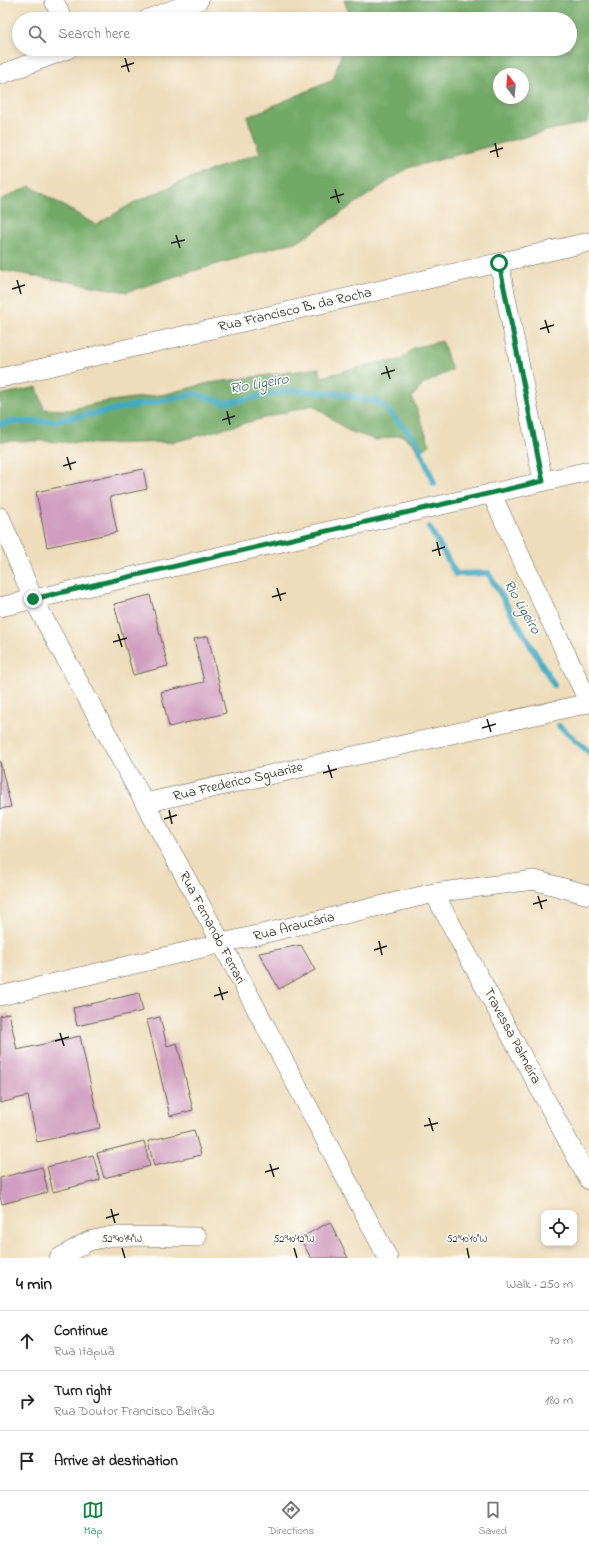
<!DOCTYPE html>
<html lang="en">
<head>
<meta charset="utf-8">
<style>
  :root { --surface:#fff; --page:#f6f6f6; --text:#222; --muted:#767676; --line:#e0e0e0; --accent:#0b8043 }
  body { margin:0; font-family:"Indie Flower",sans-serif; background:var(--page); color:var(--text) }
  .controls { position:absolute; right:12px; bottom:12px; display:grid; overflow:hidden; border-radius:8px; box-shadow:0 2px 6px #0003 }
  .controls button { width:36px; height:36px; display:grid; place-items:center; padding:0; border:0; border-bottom:1px solid var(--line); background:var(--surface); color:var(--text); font:20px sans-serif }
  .compass { position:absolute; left:493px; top:68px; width:36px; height:36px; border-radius:50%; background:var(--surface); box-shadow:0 2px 6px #0003; rotate:344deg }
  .stop { position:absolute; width:12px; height:12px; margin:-9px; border:3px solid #0b8043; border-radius:50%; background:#fff }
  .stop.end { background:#0b8043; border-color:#fff; box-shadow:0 1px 4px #0008 }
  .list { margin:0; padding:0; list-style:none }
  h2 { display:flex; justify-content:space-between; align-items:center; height:52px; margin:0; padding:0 16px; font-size:17px }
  h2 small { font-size:13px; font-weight:400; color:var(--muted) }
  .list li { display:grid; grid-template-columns:26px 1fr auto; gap:12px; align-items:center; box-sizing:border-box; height:60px; padding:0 16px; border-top:1px solid var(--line) }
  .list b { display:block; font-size:15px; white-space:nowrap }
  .list p { margin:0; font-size:13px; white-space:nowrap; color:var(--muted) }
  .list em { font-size:13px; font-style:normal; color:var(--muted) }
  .icon { flex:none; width:22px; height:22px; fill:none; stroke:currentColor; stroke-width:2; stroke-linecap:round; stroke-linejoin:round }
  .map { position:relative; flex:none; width:589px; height:1258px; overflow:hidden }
  .search { position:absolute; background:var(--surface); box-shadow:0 2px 6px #0003; left:12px; right:12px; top:12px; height:44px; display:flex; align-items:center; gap:10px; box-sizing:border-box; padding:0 14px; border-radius:22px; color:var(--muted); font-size:15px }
  .sheet { height:232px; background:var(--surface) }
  nav { display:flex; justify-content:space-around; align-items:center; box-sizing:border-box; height:56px; border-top:1px solid var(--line); background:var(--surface); font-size:11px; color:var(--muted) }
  nav a { display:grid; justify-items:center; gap:2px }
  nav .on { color:var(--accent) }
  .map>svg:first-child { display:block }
  .forest { fill:#72a966; stroke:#476241; fill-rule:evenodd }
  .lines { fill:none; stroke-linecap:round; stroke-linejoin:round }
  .stream { stroke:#40a9c0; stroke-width:6 }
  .building { fill:#d09ec0 }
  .minor-casing { stroke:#666054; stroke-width:20 }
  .minor { stroke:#fff; stroke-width:19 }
  .route { stroke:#0b8043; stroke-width:5 }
  .ticks { fill:none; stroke:#1c1c1c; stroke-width:1.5 }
  .labels { text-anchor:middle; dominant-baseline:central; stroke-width:3; stroke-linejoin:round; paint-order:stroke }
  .street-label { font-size:14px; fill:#1c1c1c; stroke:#fdfcf7 }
  .water-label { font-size:15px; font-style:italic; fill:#2e626e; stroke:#fdfcf7 }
  .ticks-label { font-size:10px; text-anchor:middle; fill:#1c1c1c; stroke:#fdfcf7; stroke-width:3; stroke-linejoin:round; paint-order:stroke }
</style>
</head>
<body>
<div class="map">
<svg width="589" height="1258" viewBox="0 0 589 1258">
  <rect width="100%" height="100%" fill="#fdfcf7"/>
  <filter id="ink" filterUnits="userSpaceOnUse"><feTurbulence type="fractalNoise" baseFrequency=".025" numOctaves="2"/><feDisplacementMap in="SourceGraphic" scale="8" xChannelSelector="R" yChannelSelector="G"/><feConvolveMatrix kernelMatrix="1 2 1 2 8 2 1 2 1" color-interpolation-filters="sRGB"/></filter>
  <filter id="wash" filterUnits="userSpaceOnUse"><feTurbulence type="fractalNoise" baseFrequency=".012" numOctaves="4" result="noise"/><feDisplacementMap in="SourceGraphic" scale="16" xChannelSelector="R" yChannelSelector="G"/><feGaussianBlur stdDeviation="0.9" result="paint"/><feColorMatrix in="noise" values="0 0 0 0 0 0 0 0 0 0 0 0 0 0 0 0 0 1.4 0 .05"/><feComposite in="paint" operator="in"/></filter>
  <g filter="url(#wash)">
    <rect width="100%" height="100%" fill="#edb"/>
    <path class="forest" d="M344,0H589V122L555,129L408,168L301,240L176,276L127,292L0,270V200L30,186L96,225L133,203L200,174L260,153L247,117L333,80L343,49H570V19H351ZM499,74H523V98H499Z
      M442,341L452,370L424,384L412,397L430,445L418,452L413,443L401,435L376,440L349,431L313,405L174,442L99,444L41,441H0V395L37,387L44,409L68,410L103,402L166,394L209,383L319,368L322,377L375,363L401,360L413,348Z"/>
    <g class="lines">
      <path class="stream" d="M0,424L11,422L55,421L196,394L225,403L293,390L340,394L380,403L416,440L434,483
        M429,527L456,574L488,573L554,685
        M559,726L589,752"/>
    </g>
    <g id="blocks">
      <path class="building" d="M143,469L147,489L110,497L117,532L47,547L36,492Z
        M150,595L168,666L133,675L114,604Z
        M208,636L226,713L169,727L161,692L204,682L194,639Z
        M0,761L11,807L0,809Z
        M301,945L315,970L279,989L259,953Z
        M139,993L143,1011L77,1026L73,1008Z
        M9,1013L17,1050L80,1036L100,1128L37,1142L28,1096L0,1103V1016Z
        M160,1017L167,1046L177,1043L193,1110L170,1116L147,1020Z
        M194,1130L201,1155L154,1166L148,1141Z
        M144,1141L150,1166L104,1178L97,1153Z
        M93,1155L100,1180L53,1192L47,1167Z
        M42,1167L48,1192L2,1204L0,1197V1178Z
        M330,1222L348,1258H311L300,1238Z"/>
    </g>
  </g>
  <g filter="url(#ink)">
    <use href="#blocks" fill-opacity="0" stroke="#666054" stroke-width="1"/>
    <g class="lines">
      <defs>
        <path id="minor" d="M54,0L62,19
          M148,19L199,0
          M0,75L68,49
          M499,263L543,481
          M0,378L589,242
          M491,493L589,703
          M0,517L33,599L222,944L388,1258
          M0,607L589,471
          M145,803L589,703
          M434,893L589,1180
          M0,996L434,893L534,880L589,895
          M59,1258L89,1241L112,1236L197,1237"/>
      </defs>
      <use href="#minor" class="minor-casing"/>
      <use href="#minor" class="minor"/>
    </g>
  </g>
  <g class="lines" filter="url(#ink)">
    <path class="route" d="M33,599L543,481L499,263"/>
  </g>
  <path class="ticks" d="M125,58L129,72M121,67L134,63M495,143L498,157M490,152L503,148M335,189L339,203M330,198L344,194M176,235L180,248M171,243L185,240M17,280L21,294M12,289L25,285M545,320L549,333M540,329L554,325M386,366L390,379M381,374L395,370M227,411L230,425M222,420L235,416M67,457L71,470M63,466L76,462M437,542L440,556M432,551L445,547M277,588L281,601M272,597L286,593M118,634L122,647M113,642L127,638M487,719L491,732M482,728L496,724M328,765L332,778M323,773L337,769M169,810L172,824M164,819L177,815M538,896L542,909M533,904L547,900M379,941L382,955M374,950L387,946M219,987L223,1000M214,996L228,992M60,1033L64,1046M55,1041L69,1037M429,1118L433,1131M424,1126L438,1123M270,1164L274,1177M265,1172L279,1168M111,1209L115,1223M106,1218L119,1214M122,1248L125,1258M294,1248L297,1258M467,1248L469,1258"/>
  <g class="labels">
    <g class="street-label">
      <text transform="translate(295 310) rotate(-13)">Rua Francisco B. da Rocha</text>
      <text transform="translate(238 782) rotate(-13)">Rua Frederico Sguarize</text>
      <text transform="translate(294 927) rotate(-14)">Rua Araucária</text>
      <text transform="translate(212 928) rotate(62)">Rua Fernando Ferrari</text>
      <text transform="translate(512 1036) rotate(62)">Travessa Palmeira</text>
    </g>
    <g class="water-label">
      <text transform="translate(259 384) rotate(-10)">Rio Ligeiro</text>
      <text transform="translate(522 607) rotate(60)">Rio Ligeiro</text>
    </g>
  </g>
  <g class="ticks-label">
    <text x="122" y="1242">52°40'14"W</text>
    <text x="294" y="1242">52°40'12"W</text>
    <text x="467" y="1242">52°40'10"W</text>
  </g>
</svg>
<div class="controls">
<button><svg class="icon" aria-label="locate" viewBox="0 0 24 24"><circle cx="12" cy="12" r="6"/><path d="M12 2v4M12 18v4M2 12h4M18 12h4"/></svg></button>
</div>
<svg class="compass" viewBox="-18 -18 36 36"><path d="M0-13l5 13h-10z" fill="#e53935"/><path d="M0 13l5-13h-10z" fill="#767676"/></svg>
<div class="stop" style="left:499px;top:263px"></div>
<div class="stop end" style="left:33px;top:599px"></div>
<div class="search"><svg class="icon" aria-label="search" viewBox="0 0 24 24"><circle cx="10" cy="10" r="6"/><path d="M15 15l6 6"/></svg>Search here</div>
</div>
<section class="sheet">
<h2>4 min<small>Walk · 250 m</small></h2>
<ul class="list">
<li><svg class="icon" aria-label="ahead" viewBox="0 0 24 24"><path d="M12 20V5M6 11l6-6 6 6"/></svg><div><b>Continue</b><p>Rua Itapuã</p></div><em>70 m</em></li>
<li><svg class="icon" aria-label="right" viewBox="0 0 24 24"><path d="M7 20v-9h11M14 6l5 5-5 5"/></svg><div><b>Turn right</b><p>Rua Doutor Francisco Beltrão</p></div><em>180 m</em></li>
<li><svg class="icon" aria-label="arrive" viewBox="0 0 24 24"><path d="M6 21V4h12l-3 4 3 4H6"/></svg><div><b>Arrive at destination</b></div></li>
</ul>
</section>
<nav>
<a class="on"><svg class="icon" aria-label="map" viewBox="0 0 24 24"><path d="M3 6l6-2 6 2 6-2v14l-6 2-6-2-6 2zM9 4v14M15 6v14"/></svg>Map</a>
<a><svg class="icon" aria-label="directions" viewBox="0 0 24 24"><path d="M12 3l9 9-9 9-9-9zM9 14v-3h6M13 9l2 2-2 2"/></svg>Directions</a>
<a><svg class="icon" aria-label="saved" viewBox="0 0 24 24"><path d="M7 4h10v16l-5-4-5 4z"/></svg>Saved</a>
</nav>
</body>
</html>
